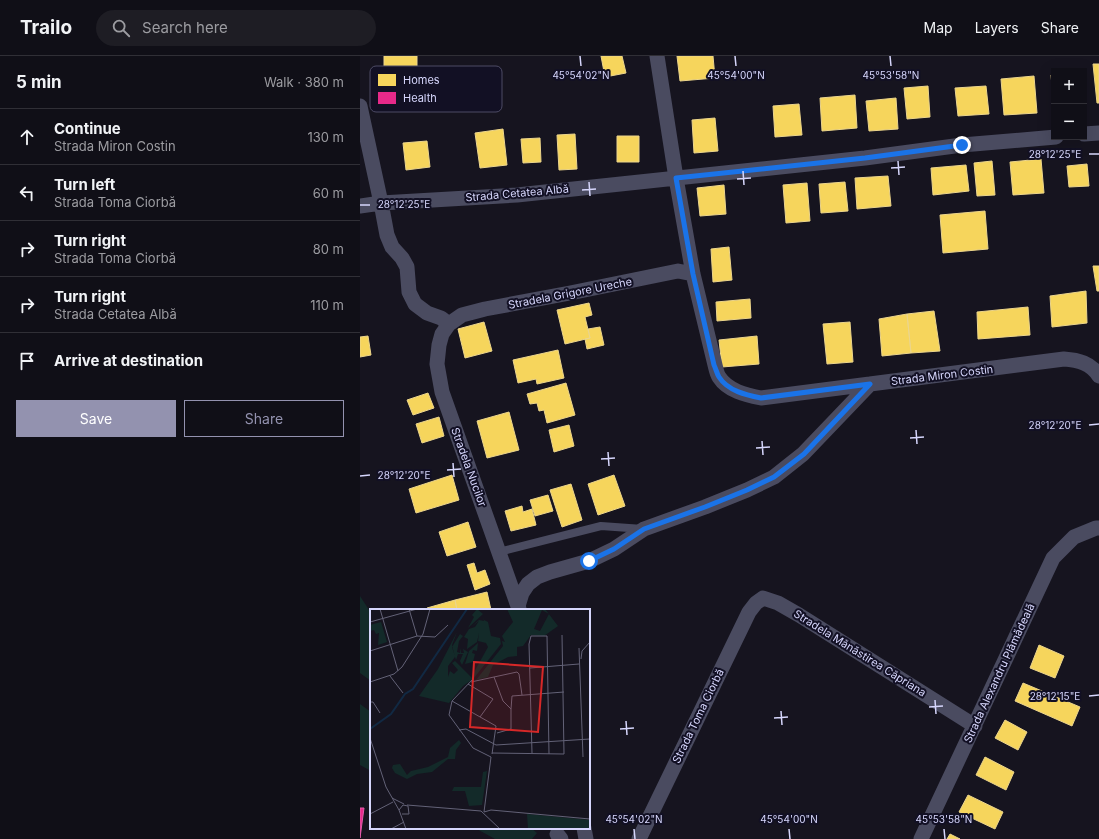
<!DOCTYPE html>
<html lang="en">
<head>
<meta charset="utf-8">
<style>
  :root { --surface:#100f17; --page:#1e1d24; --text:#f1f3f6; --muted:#9c9ca1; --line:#302f36; --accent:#9392af }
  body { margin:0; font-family:Inter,sans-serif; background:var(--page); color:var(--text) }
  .controls { position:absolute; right:12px; top:12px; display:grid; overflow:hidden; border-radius:0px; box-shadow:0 4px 16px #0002 }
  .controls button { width:36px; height:36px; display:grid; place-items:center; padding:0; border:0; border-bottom:1px solid var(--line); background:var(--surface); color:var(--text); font:20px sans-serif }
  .stop { position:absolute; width:12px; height:12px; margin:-9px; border:3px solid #1a73e8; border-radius:50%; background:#fff }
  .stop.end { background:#1a73e8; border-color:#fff; box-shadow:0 1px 4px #0008 }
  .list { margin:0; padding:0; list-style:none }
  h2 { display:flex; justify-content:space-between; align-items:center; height:52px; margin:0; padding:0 16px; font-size:17px }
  h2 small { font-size:13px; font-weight:400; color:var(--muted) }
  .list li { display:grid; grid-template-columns:26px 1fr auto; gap:12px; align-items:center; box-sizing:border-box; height:56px; padding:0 16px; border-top:1px solid var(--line) }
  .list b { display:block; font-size:15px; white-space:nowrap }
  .list p { margin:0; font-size:13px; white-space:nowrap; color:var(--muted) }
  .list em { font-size:13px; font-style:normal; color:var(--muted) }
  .actions { display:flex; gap:8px; padding:12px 16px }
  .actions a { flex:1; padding:9px 0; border:1px solid var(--accent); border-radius:0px; text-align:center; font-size:14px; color:var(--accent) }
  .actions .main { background:var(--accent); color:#fff }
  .icon { flex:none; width:22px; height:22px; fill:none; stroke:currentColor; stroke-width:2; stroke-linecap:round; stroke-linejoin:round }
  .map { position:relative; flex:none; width:739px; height:783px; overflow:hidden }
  header { display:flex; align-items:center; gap:24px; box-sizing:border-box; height:56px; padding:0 20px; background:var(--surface); border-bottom:1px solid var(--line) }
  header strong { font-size:19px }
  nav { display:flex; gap:22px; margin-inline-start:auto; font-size:14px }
  .search { width:280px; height:36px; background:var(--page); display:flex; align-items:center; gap:10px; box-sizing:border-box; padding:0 14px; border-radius:22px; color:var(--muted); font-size:15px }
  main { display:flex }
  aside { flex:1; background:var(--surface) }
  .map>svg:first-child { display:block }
  .green { fill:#132a29 }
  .homes { fill:#f6d55c; stroke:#ecd58c }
  .health { fill:#e7298a; stroke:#e25dac }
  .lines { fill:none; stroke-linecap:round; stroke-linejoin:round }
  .lane { stroke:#4a4b60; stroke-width:8 }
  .street { stroke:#4a4b60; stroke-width:15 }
  .route { stroke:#1a73e8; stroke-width:5 }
  .ticks { fill:none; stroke:#d6d6fc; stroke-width:1.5 }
  .labels { text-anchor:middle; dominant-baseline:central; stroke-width:4; stroke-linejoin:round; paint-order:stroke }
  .street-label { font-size:11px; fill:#d6d6fc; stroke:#121024 }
  .inset-river { fill:none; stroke:#112943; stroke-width:2 }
  .inset-road { fill:none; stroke:#636277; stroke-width:1 }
  .view { fill:#d62828; fill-opacity:0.15; stroke:#d62828; stroke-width:2 }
  .inset-edge { fill:none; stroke:#d6d6fc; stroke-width:2 }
  .key { fill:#121024; stroke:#4d4b65; stroke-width:1 }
  .key-label { font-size:11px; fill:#d6d6fc }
  .ticks-label { font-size:10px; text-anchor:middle; fill:#d6d6fc; stroke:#121024; stroke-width:4; stroke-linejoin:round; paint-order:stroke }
</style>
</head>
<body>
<header>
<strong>Trailo</strong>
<div class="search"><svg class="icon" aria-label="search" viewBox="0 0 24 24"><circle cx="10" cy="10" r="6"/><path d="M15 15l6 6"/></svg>Search here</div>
<nav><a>Map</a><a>Layers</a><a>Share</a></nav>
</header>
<main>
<aside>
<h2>5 min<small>Walk · 380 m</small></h2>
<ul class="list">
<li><svg class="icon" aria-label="ahead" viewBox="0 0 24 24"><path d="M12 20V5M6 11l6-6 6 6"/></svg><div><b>Continue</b><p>Strada Miron Costin</p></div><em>130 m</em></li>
<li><svg class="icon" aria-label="left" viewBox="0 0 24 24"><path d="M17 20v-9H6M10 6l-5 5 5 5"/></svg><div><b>Turn left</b><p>Strada Toma Ciorbă</p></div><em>60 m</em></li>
<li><svg class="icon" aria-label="right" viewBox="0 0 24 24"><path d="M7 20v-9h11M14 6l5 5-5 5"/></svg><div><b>Turn right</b><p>Strada Toma Ciorbă</p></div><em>80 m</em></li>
<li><svg class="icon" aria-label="right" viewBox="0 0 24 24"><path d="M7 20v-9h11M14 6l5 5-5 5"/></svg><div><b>Turn right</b><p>Strada Cetatea Albă</p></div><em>110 m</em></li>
<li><svg class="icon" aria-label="arrive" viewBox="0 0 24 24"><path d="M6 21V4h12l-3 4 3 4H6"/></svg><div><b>Arrive at destination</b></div></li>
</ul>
<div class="actions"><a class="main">Save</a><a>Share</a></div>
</aside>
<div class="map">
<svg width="739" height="783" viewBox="0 0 739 783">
  <rect width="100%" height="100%" fill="#16141f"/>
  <path class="green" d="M0,540L11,557V625L0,617Z
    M0,648L11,656V715L0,709Z
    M115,772H171L177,777L172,783H135Z"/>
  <path class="homes" d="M24,0H57V26H24Z
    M241,0H262L266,17L245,21Z
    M317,0H353L355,22L320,25Z
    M733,8H739V47H737Z
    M694,18V51L691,19Z
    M674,20L677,57L644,59L641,23Z
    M568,30L570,61L547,63L544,32Z
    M626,30L629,58L598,60L595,32Z
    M495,39L497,72L462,75L460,42Z
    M536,42L538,73L509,75L506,45Z
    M439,48L442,79L415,81L413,50Z
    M355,62L358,95L334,97L332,64Z
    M143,73L147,109L120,112L115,77Z
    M215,78L217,113L199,114L197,79Z
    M257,80H279V106H257Z
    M180,82L181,106L163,107L161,83Z
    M67,85L70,111L46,114L43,87Z
    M681,103L684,137L653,139L650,106Z
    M632,105L635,139L617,140L614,107Z
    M727,108L729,130L709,131L707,110Z
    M606,109L609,135L573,139L571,112Z
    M528,120L531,150L497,153L495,122Z
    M485,126L488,155L461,157L459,128Z
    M447,127L450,165L426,167L423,129Z
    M364,129L366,158L340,160L337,132Z
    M625,155L628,193L583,197L580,159Z
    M369,191L372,224L353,226L351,193Z
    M733,210H739V235H737Z
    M726,235L727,267L692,271L690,240Z
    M390,243L391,262L357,265L356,246Z
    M229,247L232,259L225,261L230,282L205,288L197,254Z
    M668,251L670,279L618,283L617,256Z
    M574,255L580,295L551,297L547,258Z
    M547,258L551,297L522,300L519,263Z
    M124,266L132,295L105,302L98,273Z
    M490,266L493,306L467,308L463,268Z
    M240,271L244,289L227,293L225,283L230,282L228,273Z
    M8,280L11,299L0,301V281Z
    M397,280L399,308L362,311L359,284Z
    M198,294L204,322L177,328L176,323L158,327L153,304Z
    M206,327L215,359L187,367L184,354L179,355L177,347L170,348L167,338Z
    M68,337L74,352L53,359L47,344Z
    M149,356L159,394L127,402L117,365Z
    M79,361L84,380L62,387L56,368Z
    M209,369L214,390L194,396L189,374Z
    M92,419L99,444L56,457L49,433Z
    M254,419L265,450L238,459L228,428Z
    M211,428L222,464L202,471L190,434Z
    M188,439L193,455L175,460L170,444Z
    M162,450L163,456L172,453L176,469L151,475L145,455Z
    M108,466L116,491L87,500L79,476Z
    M114,507L117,517L125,514L130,528L115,534L107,509Z
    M127,536L131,554H97L95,544Z
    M95,544L97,554H68L67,552Z
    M679,589L704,600L695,622L670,612Z
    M663,627L720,651L712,670L655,645Z
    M645,664L667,676L658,694L635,682Z
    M625,701L654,716L646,734L616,719Z
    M608,739L643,756L635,773L599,756Z
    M590,778L600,783H587Z"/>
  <path class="health" d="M0,752H4L0,782Z"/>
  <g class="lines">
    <path class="lane" d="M139,496L241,470L283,473"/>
    <path class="street" d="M297,0L316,122L333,218L355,309C356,313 357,318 359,321C368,335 386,339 401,342L510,328
      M0,50L21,147L27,179L32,191L42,202L47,211L49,236L55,248L67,257L81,262L89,268
      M724,78L739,77
      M0,150L21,147L157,139L505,102L602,89L696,81
      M158,550L162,537L168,528L177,521L190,516L229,505L254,493L284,473L345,451L387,434L414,421L443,398L510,328L704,303C718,304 731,307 739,320
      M159,553L82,336L77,308L79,289L82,278L89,268L102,259L125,253L210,237L318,215L333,218
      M224,772L226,783
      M197,778L201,783
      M279,783L389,556L396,547L403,542L418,547L439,559L615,670
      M561,783L693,502L714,481L736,472H739"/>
  </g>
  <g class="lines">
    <path class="route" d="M229,505L254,493L284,473L345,451L387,434L414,421L444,398L510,328L401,342C386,339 368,335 359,321C357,318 356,313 354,309L333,218L316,122L505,102L602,89"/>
  </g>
  <path class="ticks" d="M220,0L221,10M375,0L376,10M530,0L531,10M729,98H739M538,105L539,119M531,112L545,111M383,115L384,129M377,123L391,122M229,126L230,140M222,134L236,133M0,149H10M729,369L739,368M556,374L557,388M550,382L564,381M402,385L403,399M396,392L410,391M248,396L249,410M241,403L255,402M93,407L94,421M87,414L101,413M0,420L10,419M729,640L739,639M575,644L576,658M569,651L583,650M421,655L422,669M414,662L428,661M266,665L267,679M260,673L274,672M274,773L275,783M429,773L430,783M584,773L585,783"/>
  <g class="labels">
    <g class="street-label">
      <text transform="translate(157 137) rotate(-5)">Strada Cetatea Albă</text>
      <text transform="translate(210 237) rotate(-11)">Stradela Grigore Ureche</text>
      <text transform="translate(582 319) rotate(-7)">Strada Miron Costin</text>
      <text transform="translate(109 411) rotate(70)">Stradela Nucilor</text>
      <text transform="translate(500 597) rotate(32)">Stradela Mănăstirea Căpriana</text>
      <text transform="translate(639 617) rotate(-65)">Strada Alexandru Plămădeală</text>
      <text transform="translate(338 660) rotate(-64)">Strada Toma Ciorbă</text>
    </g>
  </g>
  <g transform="translate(10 553)">
    <rect width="220" height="220" fill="#16141f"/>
    <path d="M107,0L113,5L98,19L104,8L102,6ZM137,0H175L188,17L174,27L161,26L153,37L147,38V47L138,48L123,56L118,68L106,71L133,37L132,32L135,33L132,27L143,13ZM172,1L179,5L170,22L164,20ZM113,7L114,11L118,13L121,27L130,29L131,35L104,69L103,65L118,38L116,34L108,32L109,24L107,33L97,40L98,30L94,28L99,20L105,18L109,12L101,18L109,11L114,12ZM11,13L17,33L8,36L9,24L6,25L4,21L0,22V16ZM87,23L82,36L85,48L78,57V68L80,62L84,65L88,61L82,54L79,56L85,52L103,70L93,77L79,94L49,87L68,60ZM90,25L93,27L89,32L87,43L90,44L91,39V44H94L93,40L98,43L92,56L90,52L93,45H88L86,51L82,38ZM108,34L107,42L103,41L102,44L105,45L103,53L95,55L99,42ZM89,131L91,134L86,141L85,150H78L62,163L47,165L37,170L25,164L22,159L23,156L30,155L37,166L41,162L58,158L78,148L80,139ZM117,162L112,196L99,197L95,182H82L84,178H111L113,163ZM157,205L220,211V220H158Z" fill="#132a29" fill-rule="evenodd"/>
    <path class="inset-river" d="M0,120L21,105L35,85L43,80L97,0"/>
    <path class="inset-road" d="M10,0L28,62M39,0L47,27M0,13L47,0M209,39L213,148M0,42L47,27L65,28L78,16M211,50L212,42L220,33M160,59L209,55M20,67L33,84M124,68L133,92L141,100V120L127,124M103,70L82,92L79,106L103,139L121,148L114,203L121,201L220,210M0,73L24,65L32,58L53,25L60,0M101,73L147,63L149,65L152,86M98,75L123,90L110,108M82,92L126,117L122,145M0,93H3L10,104M141,100L142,87L194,83M89,121L96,120L126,136L220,130M0,129L16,178L29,201M122,144L194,145L192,26M162,144L159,35L161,27H177L179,145M22,189L34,195M37,196L111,202L130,220M0,205L23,193M32,205H39L38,197L33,196L29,201L36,220M21,220L34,213"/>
    <path class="view" d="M104,53L173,58L168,123L100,118Z"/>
    <rect width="220" height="220" class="inset-edge"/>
  </g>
  <rect x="10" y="10" width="132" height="46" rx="6" class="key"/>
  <rect x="18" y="18" width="18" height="12" fill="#f6d55c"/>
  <rect x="18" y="36" width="18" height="12" fill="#e7298a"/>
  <g class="key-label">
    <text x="43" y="28">Homes</text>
    <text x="43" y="46">Health</text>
  </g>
  <g class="ticks-label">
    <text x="221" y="23">45°54'02"N</text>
    <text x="376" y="23">45°54'00"N</text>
    <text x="531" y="23">45°53'58"N</text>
    <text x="695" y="102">28°12'25"E</text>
    <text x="44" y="152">28°12'25"E</text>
    <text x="695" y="373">28°12'20"E</text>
    <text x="44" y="423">28°12'20"E</text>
    <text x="695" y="644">28°12'15"E</text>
    <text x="274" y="767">45°54'02"N</text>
    <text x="429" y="767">45°54'00"N</text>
    <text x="584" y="767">45°53'58"N</text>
  </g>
</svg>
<div class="controls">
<button>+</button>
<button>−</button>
</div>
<div class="stop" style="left:229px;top:505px"></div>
<div class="stop end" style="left:602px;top:89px"></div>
</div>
</main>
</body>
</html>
